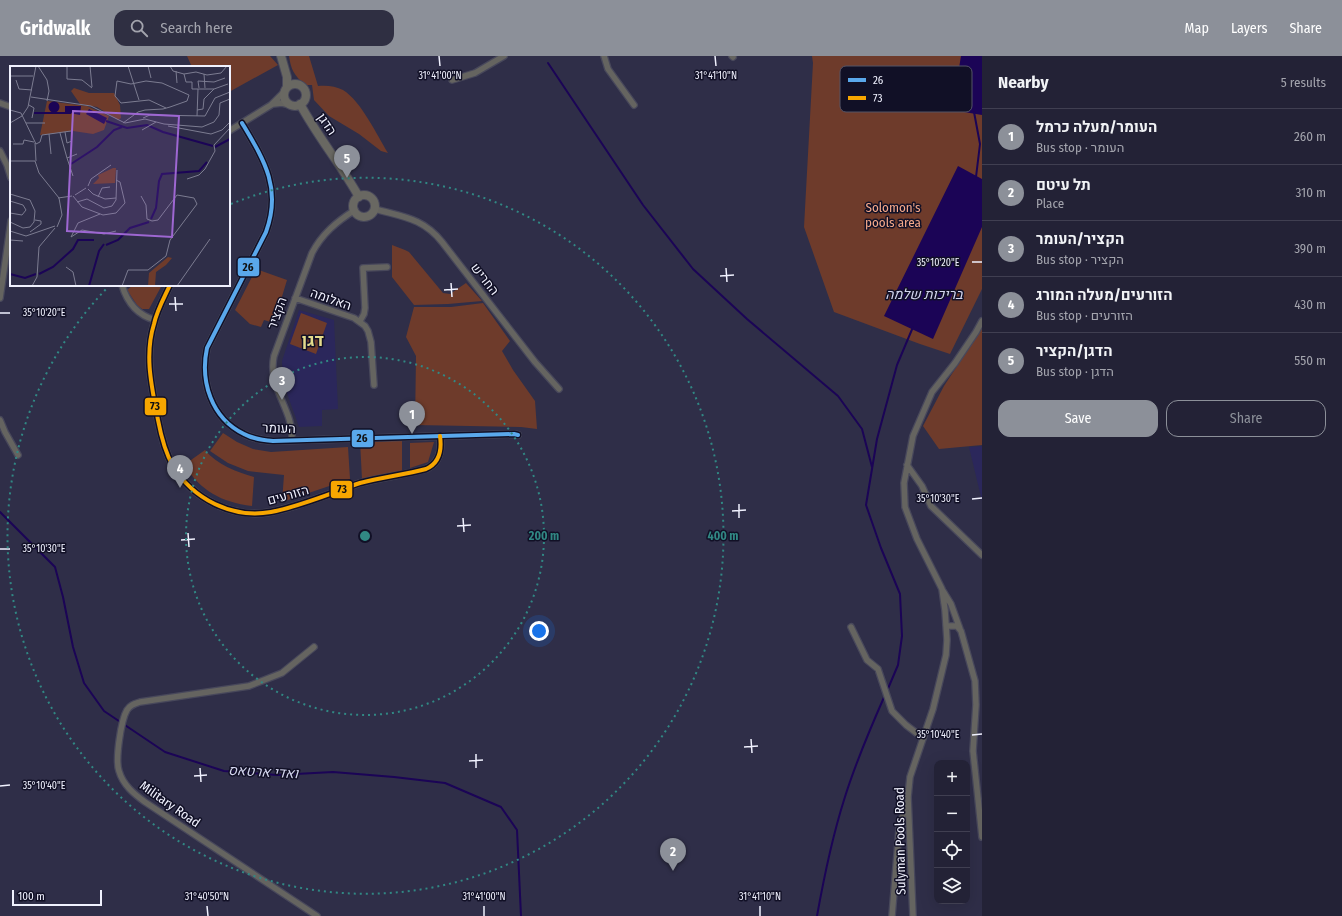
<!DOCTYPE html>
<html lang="en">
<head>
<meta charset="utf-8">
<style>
  :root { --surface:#232236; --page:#2f2f42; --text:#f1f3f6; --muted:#a3a4ad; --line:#403f51; --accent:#8c9099 }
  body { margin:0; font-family:"Fira Sans Condensed",Heebo,sans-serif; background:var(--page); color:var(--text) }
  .controls { position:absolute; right:12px; bottom:12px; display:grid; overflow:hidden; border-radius:8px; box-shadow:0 4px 16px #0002 }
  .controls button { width:36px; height:36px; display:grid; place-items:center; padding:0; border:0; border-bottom:1px solid var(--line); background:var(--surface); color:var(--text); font:20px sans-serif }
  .scale { position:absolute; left:12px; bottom:10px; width:90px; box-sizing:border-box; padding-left:4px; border:2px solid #f0f1fe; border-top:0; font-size:11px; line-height:14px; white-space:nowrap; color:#f0f1fe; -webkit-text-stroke:3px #111026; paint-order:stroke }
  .you { position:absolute; left:539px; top:575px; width:14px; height:14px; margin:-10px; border:3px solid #fff; border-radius:50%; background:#1a73e8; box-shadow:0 0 0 6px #1a73e833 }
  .badge { display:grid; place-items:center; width:26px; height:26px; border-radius:50%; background:var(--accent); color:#fff; font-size:13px; font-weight:700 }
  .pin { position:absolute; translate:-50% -33px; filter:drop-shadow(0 1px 2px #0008) }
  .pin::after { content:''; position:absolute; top:21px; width:14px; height:12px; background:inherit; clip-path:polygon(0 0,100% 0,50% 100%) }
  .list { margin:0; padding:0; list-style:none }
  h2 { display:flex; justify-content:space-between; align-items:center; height:52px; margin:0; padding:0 16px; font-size:17px }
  h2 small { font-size:13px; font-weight:400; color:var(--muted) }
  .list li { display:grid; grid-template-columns:26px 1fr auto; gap:12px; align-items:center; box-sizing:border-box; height:56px; padding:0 16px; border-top:1px solid var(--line) }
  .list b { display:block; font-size:15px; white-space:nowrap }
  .list p { margin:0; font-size:13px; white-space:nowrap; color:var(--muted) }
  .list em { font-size:13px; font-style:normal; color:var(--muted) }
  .actions { display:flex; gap:8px; padding:12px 16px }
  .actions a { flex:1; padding:9px 0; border:1px solid var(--accent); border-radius:12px; text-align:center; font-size:14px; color:var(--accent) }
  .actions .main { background:var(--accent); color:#fff }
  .icon { flex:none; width:22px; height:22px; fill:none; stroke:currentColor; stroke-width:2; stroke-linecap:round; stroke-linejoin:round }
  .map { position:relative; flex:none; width:982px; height:860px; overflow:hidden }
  header { display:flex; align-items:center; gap:24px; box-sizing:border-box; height:56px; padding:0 20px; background:var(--accent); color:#fff }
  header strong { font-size:19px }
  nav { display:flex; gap:22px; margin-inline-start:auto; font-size:14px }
  .search { width:280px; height:36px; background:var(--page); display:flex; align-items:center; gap:10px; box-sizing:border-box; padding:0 14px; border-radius:12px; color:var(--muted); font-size:15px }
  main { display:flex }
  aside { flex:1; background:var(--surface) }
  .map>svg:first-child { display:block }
  .built { fill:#2b275b }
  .green { fill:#6e3b2b }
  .water { fill:#1b0456 }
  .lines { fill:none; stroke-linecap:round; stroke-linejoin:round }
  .stream { stroke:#1b0456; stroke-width:2 }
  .street-casing { stroke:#48485b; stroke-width:8 }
  .secondary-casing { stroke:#48485b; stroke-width:10 }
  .street { stroke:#656460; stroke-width:5.5 }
  .secondary { stroke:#696862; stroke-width:8 }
  .bus-1-casing { stroke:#111026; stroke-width:7 }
  .bus-2-casing { stroke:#111026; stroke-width:7 }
  .bus-1 { stroke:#5aa8eb; stroke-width:4 }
  .bus-2 { stroke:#f7a600; stroke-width:4 }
  .ticks { fill:none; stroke:#f0f1fe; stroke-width:1.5 }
  .ring { fill:none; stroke:#318884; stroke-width:2; stroke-dasharray:2 4 }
  .labels { text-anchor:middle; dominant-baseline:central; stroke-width:3; stroke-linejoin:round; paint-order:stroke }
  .street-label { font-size:13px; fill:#f0f1fe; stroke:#111026 }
  .park-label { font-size:13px; fill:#f6a98a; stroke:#111026 }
  .water-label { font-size:14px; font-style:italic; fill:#d4d6ef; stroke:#111026 }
  .district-label { font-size:17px; font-weight:bold; fill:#e4db8c; stroke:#111026 }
  .inset-river { fill:none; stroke:#1b0456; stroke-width:2 }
  .inset-road { fill:none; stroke:#7c7c91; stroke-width:1 }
  .view { fill:#9e67d2; fill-opacity:0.15; stroke:#9e67d2; stroke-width:2 }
  .inset-edge { fill:none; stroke:#f0f1fe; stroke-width:2 }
  .key { fill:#111026; stroke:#545467; stroke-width:1 }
  .key-label { font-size:11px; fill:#f0f1fe }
  .ticks-label { font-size:10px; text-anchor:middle; fill:#f0f1fe; stroke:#111026; stroke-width:3; stroke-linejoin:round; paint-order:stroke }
  .centre { fill:#318884; stroke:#111026; stroke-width:2 }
  .ring-label { font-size:12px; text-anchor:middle; font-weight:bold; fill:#318884; stroke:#111026; stroke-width:3; stroke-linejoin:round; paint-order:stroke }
  .line-badge { stroke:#111026; stroke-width:1.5 }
  .pale-badge-label { font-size:11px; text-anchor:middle; font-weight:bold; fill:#111 }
</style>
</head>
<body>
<header>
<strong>Gridwalk</strong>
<div class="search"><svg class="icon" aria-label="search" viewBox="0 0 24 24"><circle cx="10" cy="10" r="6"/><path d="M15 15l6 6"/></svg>Search here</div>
<nav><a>Map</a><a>Layers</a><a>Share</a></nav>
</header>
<main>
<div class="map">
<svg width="982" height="860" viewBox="0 0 982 860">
  <rect width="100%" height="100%" fill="#2f2e48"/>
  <path class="built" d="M299,254L334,264L338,353L322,354V370L299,371L283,326L282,305Z
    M982,390V445L969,391Z"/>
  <path class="green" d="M187,0H270L278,9L229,36V11H192Z
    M289,0H309L318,30C326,29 336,30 343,34C361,45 377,79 388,97L381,95L359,78L329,60L314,44L312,29H305C294,19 291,14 289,0Z
    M812,0H982V233L950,298L920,288L834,256L804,171L813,7Z
    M392,189L405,194L409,196L443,237L450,238L466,227L482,245L448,248L414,249L392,221Z
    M256,213L287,224L274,267L264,264L261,271L250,268L235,254Z
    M133,229H162L149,253H142L137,249L127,234Z
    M483,247L510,285L502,295L513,314L535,345L537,373L521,371L415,369L416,300L406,281L414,251H451Z
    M301,257L327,267L316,298L290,288Z
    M982,272V389L939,393L923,370L944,330Z
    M223,377L237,386L253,393L271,396L348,391L350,423L282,446L284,419L248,415L228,407L210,395Z
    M402,384V415L362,423L360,385Z
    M434,386L428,406L410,412V387Z
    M205,394C217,409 237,416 254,421L252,450C221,446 201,435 184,409Z"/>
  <path class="water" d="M961,0H982V59L952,54Z
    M958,110L982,123V171L933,283L884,260Z"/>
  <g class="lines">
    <path class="stream" d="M548,7L643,149L693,213L747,263L838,340L862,373L872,411
      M974,56L980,88L976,121
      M0,456L55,511L63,541L73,591L84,627L104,655L165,696L224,715L277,719L333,716L394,721L445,727L501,751L517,774L521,860
      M887,635L898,609L902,580L900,538L881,492L866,449L877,383L897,309L913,271
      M817,860C824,821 832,782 844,744C855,708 870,673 885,639"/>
    <defs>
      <path id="street" d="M604,0L608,13L634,49
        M732,0L733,1
        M452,24L475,17L504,0
        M0,47L11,51
        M273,48L282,47L290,49
        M242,67C264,104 282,132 266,176L207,292C200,325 211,362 244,378C253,383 263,384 273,385L514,378L518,379
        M229,75L271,49L284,36
        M0,95L7,109L11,122
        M375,153C403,161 423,162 442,186L535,306L559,333
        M122,229C127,246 137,259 155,264
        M170,229C164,242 157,254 154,268C144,300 152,332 158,364C161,380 165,396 173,410C193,443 232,463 271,456C302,450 331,437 360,427C382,421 404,419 426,413C440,407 442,394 440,380
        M0,242L11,165
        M295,242L354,262L365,270L368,275L371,286L374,329
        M360,265L364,258L365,252L363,212L387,211
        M0,364L5,376L18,399
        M292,384C294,354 267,332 274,300L312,197C322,178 336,166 355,154
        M907,409L922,430L931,450L982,499
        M943,535L951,548L960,573
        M947,570H957L961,575L975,625L976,649L973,695L982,781
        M851,571L867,604L878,613L892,655L906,669L923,682
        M314,591L282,617L249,630L140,646C134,648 130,649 127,654C121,664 115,704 119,715C123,729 134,738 145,746L317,860
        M892,860L899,774L906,748
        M913,860L908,741L910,721L933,653L946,599L947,584L945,554L942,533L917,483L905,451L904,427L913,380L932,336L955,307L976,276L982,265"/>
      <path id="secondary" d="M281,0L287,21V31
        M284 39a11 11 0 1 1 22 0a11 11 0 1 1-22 0Z
        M300,48C318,81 341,109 359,141
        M353 150a11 11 0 1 1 22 0a11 11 0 1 1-22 0Z"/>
    </defs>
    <use href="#street" class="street-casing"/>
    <use href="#secondary" class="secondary-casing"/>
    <use href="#street" class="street"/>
    <use href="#secondary" class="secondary"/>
    <defs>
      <path id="bus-1" d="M242,67C264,104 282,132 266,176L207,292C200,325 211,362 244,378C253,383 263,384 273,385L514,378L518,379"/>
      <path id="bus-2" d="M170,229C164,242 157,254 154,268C144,300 152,332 158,364C161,380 165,396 173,410C193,443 232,463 271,456C302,450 331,437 360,427C382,421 404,419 426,413C440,407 442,394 440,380"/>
    </defs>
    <use href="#bus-1" class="bus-1-casing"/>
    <use href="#bus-2" class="bus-2-casing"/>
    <use href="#bus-1" class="bus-1"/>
    <use href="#bus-2" class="bus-2"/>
  </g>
  <path class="ticks" d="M439,0L440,10M715,0L716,10M972,206H982M726,212L727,226M720,220L734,219M451,227L452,241M444,234L458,233M175,241L176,255M169,248H183M0,257H10M972,443L982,442M739,448V462M732,455L746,454M463,462L464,476M457,470L471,469M188,477L189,491M181,484L195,483M0,493H10M972,679L982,678M751,683L752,697M744,691L758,690M476,698V712M469,705L483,704M200,712L201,726M194,720L207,719M0,730L10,729M207,850L208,860M484,850V860M760,850V860"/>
  <g class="ring">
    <circle cx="365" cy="480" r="179"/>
    <path d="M231 148A358 358 0 1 1 110 229"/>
  </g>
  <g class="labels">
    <g class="street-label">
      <text transform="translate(327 68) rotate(56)">הדגן</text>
      <text transform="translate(485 223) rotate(52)">החריש</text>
      <text transform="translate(331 243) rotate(19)">האלומה</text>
      <text transform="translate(277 257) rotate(-70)">הקציר</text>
      <text transform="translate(279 372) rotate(2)">העומר</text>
      <text transform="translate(288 439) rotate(-15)">הזורעים</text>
      <text transform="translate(170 748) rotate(35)">Military Road</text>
      <text transform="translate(900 785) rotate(-91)">Sulyman Pools Road</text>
    </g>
    <g class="park-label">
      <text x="893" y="151">Solomon's<tspan x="893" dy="15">pools area</tspan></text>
    </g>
    <g class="water-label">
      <text x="924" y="238">בריכות שלמה</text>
      <text transform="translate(263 716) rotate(3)">ואדי ארטאס</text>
    </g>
    <g class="district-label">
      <text x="313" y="284">דגן</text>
    </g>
  </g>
  <g transform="translate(10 10)">
    <rect width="220" height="220" fill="#2f2e48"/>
    <path d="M64,22L79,27H104L110,39L111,52L108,54L87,41L70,38L61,25ZM37,35L77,40L99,50L94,64L83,68L63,65L30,69ZM103,102H106L105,117L83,118L89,112L88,109ZM158,191L162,192L156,199L146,206L145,220H138L139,207Z" fill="#6e3b2b"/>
    <path d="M38.5 41a5.5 5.5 0 1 1 11 0a5.5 5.5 0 1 1-11 0ZM55,40H71L70,49L55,46ZM79,43L97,52L94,58L76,48Z" fill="#1b0456"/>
    <path class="inset-river" d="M24,47H61M96,55L117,62L137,59L153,66L203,80M205,81L220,73M61,98L87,81L104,64L112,61M141,153L146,142L149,115L152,108L189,105L197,96M96,179L108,174L120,162L139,156M0,208L15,212L26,208M29,208L43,201L63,183L68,174H84M79,220L89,185L94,178"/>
    <path class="inset-road" d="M28,0L37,14L39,25L37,35M57,0V13L72,14L82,22M80,0L82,21M118,0L129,34M138,0L141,12M160,0L163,5L174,8L186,6L197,9L211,7L217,0M166,5L167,17M174,8L176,16H182V23H204L218,18M194,8L195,22M0,10H23M6,14L9,23L22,24M189,22L188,15L204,16L215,12M21,31L81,40L115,57L135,53L154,58L192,61L204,56L209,49L210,37L220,33M19,39L24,42L22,52M0,44L11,47L26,78L30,76L32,69L61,65M187,44L193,43L194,33L204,23M187,50L188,23M133,52L140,49L195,50L205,32L220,26M0,57L12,50L18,41L26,0M16,57H35M113,57L128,46L135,44L153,43L160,41L177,35L179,29L152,17L136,15L121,18L107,15L105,30L111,37L139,34L156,42M158,60L201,68L212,64L220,56M132,64L146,56M55,66L57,77L62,75M50,67L57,92M39,68L41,88M25,77L26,95M3,78H13L14,74L24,76M0,95H25L29,107L49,132M63,110L57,92L67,88M177,113L189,109L195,103L205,85L204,79L220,62M78,120L81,113L101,99M78,123L83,128L95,133L106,132M0,128L20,134L25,145L24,156L20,161L13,162L0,156M65,129L76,122M63,130L72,141L93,149L106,147L115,137L110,116L106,114M88,131L92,122L100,121M48,132L62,130M0,135L13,139L16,144L12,149L0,147M67,136L77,133L94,142L102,140L106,134L107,104M90,148L68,157L61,171L72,164L94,168L106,165M47,161L52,149L49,132M0,165L16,170L45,160M20,166L31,158V155L25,154M0,174L13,175M56,201L63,206L66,220M22,220L27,211L29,181L45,162M112,220L118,204H138L156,190L160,174L187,138L184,132L167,129L148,154L142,155L137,153L136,139L131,130M167,220L200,173"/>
    <path class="view" d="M63,45L169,50L162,171L57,165Z"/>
    <rect width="220" height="220" class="inset-edge"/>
  </g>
  <rect x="840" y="10" width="132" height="46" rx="6" class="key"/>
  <rect x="848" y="22" width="18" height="4" fill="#5aa8eb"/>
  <rect x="848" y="40" width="18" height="4" fill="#f7a600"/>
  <g class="key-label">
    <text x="873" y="28">26</text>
    <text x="873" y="46">73</text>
  </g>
  <g class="ticks-label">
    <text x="440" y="23">31°41'00"N</text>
    <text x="716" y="23">31°41'10"N</text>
    <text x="938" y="210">35°10'20"E</text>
    <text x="44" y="260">35°10'20"E</text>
    <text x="938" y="446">35°10'30"E</text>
    <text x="44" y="496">35°10'30"E</text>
    <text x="938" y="682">35°10'40"E</text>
    <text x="44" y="733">35°10'40"E</text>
    <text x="207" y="844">31°40'50"N</text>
    <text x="484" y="844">31°41'00"N</text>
    <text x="760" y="844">31°41'10"N</text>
  </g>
  <circle cx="365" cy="480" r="6" class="centre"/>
  <g class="ring-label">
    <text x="544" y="484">200 m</text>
    <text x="723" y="484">400 m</text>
  </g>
  <g class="line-badge">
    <rect x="237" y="201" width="23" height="20" rx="4" fill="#5aa8eb"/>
    <rect x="144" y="341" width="23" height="19" rx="4" fill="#f7a600"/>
    <rect x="351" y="373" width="23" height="19" rx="4" fill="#5aa8eb"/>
    <rect x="330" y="424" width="23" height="19" rx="4" fill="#f7a600"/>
  </g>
  <g class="pale-badge-label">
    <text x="248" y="215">26</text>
    <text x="155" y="354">73</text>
    <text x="362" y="386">26</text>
    <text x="342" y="437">73</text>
  </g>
</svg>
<div class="controls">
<button>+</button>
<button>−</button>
<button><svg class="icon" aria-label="locate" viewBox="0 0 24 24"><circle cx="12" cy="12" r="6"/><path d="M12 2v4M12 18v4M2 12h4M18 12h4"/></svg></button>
<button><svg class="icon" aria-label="layers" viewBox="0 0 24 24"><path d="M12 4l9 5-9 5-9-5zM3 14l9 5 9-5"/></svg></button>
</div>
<div class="scale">100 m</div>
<div class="you"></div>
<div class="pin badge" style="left:412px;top:378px">1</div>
<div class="pin badge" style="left:673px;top:815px">2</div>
<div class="pin badge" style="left:282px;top:344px">3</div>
<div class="pin badge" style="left:180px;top:432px">4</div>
<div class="pin badge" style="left:347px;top:122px">5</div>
</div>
<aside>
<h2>Nearby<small>5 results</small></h2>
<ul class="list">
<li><span class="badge">1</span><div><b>העומר/מעלה כרמל</b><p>Bus stop · העומר</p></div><em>260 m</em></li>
<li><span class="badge">2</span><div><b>תל עיטם</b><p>Place</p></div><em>310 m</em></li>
<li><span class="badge">3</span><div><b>הקציר/העומר</b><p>Bus stop · הקציר</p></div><em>390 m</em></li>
<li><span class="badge">4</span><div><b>הזורעים/מעלה המורג</b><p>Bus stop · הזורעים</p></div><em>430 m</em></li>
<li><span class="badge">5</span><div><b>הדגן/הקציר</b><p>Bus stop · הדגן</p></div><em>550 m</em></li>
</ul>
<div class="actions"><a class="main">Save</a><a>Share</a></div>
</aside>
</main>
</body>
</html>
